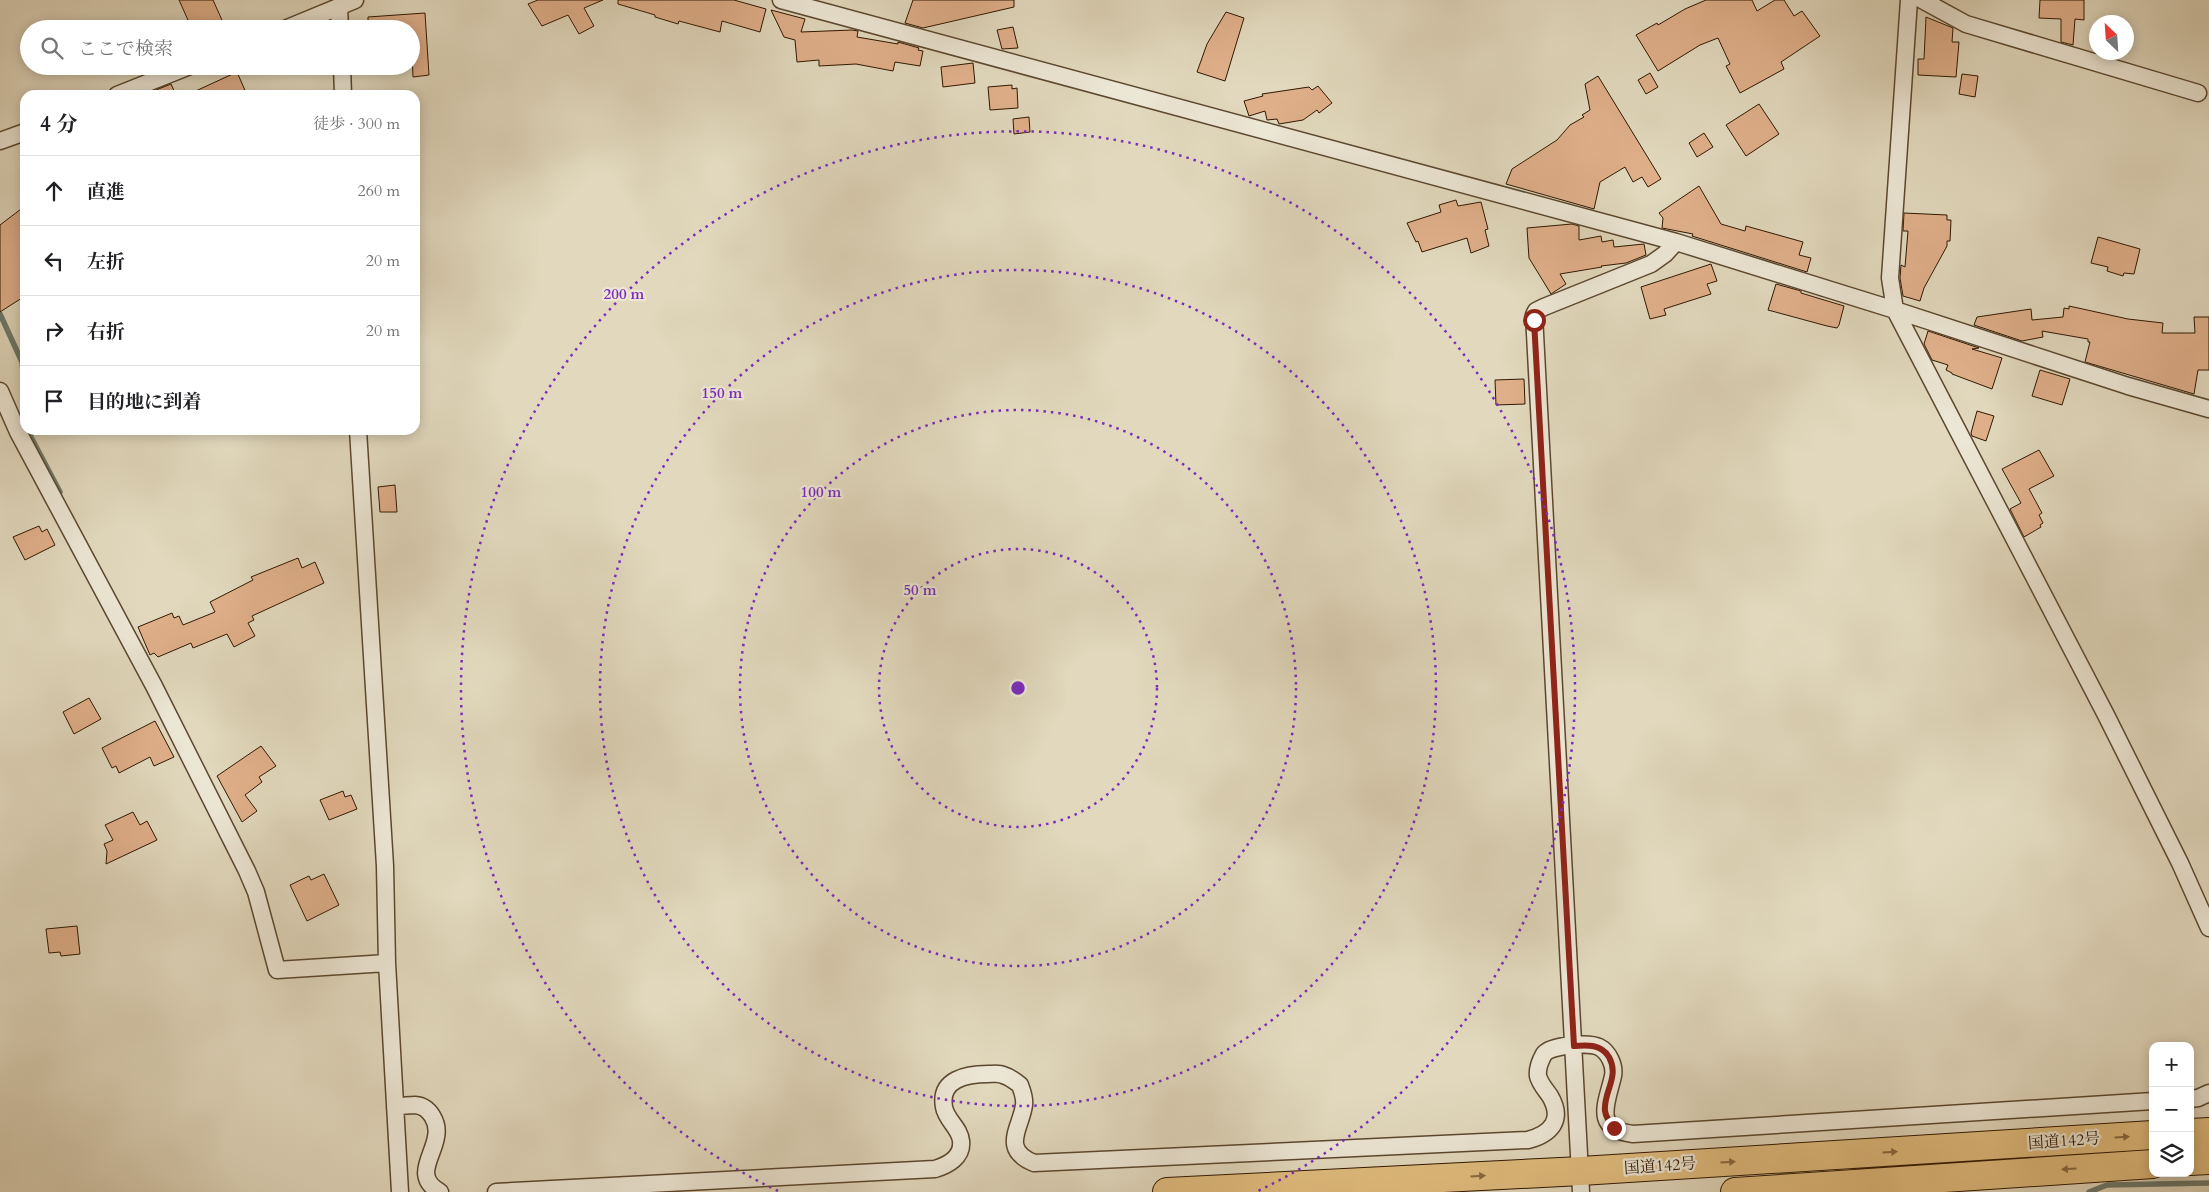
<!DOCTYPE html>
<html lang="ja">
<head>
<meta charset="utf-8">
<style>
  :root { --surface:#fff; --page:#f6f6f6; --text:#202124; --muted:#757577; --line:#e0e0e0 }
  body { margin:0; font-family:Cardo,"Noto Serif JP",serif; background:var(--page); color:var(--text) }
  .controls { position:absolute; right:15px; bottom:15px; display:grid; overflow:hidden; border-radius:10px; box-shadow:0 2px 12px #0003 }
  .controls button { width:45px; height:45px; display:grid; place-items:center; padding:0; border:0; border-bottom:1px solid var(--line); background:var(--surface); color:var(--text); font:25px sans-serif }
  .compass { position:absolute; left:2089px; top:15px; width:45px; height:45px; border-radius:50%; background:var(--surface); box-shadow:0 2px 12px #0003; rotate:335deg }
  .stop { position:absolute; width:15px; height:15px; margin:-11px; border:4px solid #8f2418; border-radius:50%; background:#fff }
  .stop.end { background:#8f2418; border-color:#fff; box-shadow:0 1px 5px #0008 }
  .list { margin:0; padding:0; list-style:none }
  h2 { display:flex; justify-content:space-between; align-items:center; height:65px; margin:0; padding:0 20px; font-size:21px }
  h2 small { font-size:16px; font-weight:400; color:var(--muted) }
  .list li { display:grid; grid-template-columns:32px 1fr auto; gap:15px; align-items:center; box-sizing:border-box; height:70px; padding:0 20px; border-top:1px solid var(--line) }
  .list b { display:block; font-size:19px; white-space:nowrap }
  .list em { font-size:16px; font-style:normal; color:var(--muted) }
  .icon { flex:none; width:28px; height:28px; fill:none; stroke:currentColor; stroke-width:2; stroke-linecap:round; stroke-linejoin:round }
  .map { position:relative; flex:none; width:2209px; height:1192px; overflow:hidden }
  .search { position:absolute; background:var(--surface); box-shadow:0 2px 12px #0003; left:20px; top:20px; width:400px; height:55px; display:flex; align-items:center; gap:12px; box-sizing:border-box; padding:0 18px; border-radius:28px; color:var(--muted); font-size:19px }
  .panel { position:absolute; background:var(--surface); box-shadow:0 2px 12px #0003; left:20px; top:90px; width:400px; height:345px; border-radius:15px }
  .map>svg:first-child { display:block }
  .lines { fill:none; stroke-linecap:round; stroke-linejoin:round }
  .stream { stroke:#6c796b; stroke-width:5.5 }
  .building { fill:#dfaf8a; stroke:#301800 }
  .minor-casing { stroke:#5c482f; stroke-width:19 }
  .trunk-casing { stroke:#301800; stroke-width:30 }
  .minor { stroke:#ece6d4; stroke-width:16 }
  .trunk { stroke:#e0bc7e; stroke-width:28 }
  .oneway { fill:#886a3f }
  .route { stroke:#8f2418; stroke-width:6 }
  .ring { fill:none; stroke:#7b2cbf; stroke-width:2.5; stroke-dasharray:2.5 5 }
  .labels { text-anchor:middle; dominant-baseline:central; stroke-width:4.5; stroke-linejoin:round; paint-order:stroke }
  .street-label { font-size:16px; fill:#301800; stroke:#ece6d4 }
  .centre { fill:#7b2cbf; stroke:#ece6d4; stroke-width:2.5 }
  .ring-label { font-size:15px; text-anchor:middle; font-weight:bold; fill:#7b2cbf; stroke:#ece6d4; stroke-width:4.5; stroke-linejoin:round; paint-order:stroke }
</style>
</head>
<body>
<div class="map">
<svg width="2209" height="1192" viewBox="0 0 2209 1192">
  <rect width="100%" height="100%" fill="#e1d8bd"/>
  <filter id="stains"><feTurbulence type="fractalNoise" baseFrequency=".004" numOctaves="4"/><feColorMatrix values="0 0 0 0 .2 0 0 0 0 .09 0 0 0 0 .02 0 0 0 .5 -.17"/></filter>
  <radialGradient id="worn" r=".72"><stop offset=".6" stop-color="#630" stop-opacity="0"/><stop offset="1" stop-color="#630" stop-opacity=".3"/></radialGradient>
  <g class="lines">
    <path class="stream" d="M0,314L22,362L24,379
      M30,430L31,437L60,492
      M2089,1192L2107,1185L2209,1183"/>
  </g>
  <path class="building" d="M179,0H213L226,29H192Z
    M538,0H603L584,8L594,26L579,34L568,15L542,26L528,4Z
    M618,0H734L766,9L760,32L722,21L720,32L679,21L678,24L655,17V15L618,4Z
    M913,0H1014V7L923,28L905,23Z
    M1706,0H1752L1757,11L1775,0H1784L1794,16L1802,11L1820,36L1781,62L1784,69L1740,93L1726,66L1730,64L1718,38L1700,45L1658,71L1636,35L1657,23L1658,25L1685,9Z
    M2040,0H2084V20L2075,19L2073,45L2061,42V19L2039,18Z
    M771,10L805,19L801,32L852,30L858,31L857,37L898,44V42L919,48L918,50L923,51L920,66L895,62L893,71L856,64L819,66V60L797,62L795,40L784,37Z
    M1226,12L1244,18L1225,81L1197,72L1207,44Z
    M425,13L429,75L413,77L411,29H368V17Z
    M1926,17L1953,28L1952,42H1959L1956,77L1918,75V59H1924Z
    M1013,27L1018,48L1002,49L997,30Z
    M973,63L975,83L943,87L941,67Z
    M138,66H162L142,74Z
    M237,72L247,95H187Z
    M1650,73L1658,87L1646,94L1638,80Z
    M1962,74L1978,76L1975,97L1959,94Z
    M1598,76L1661,179L1648,187L1642,177L1633,182L1625,167L1600,182L1594,209L1506,184L1512,169L1557,140L1570,125L1584,117L1582,115L1590,110L1585,84Z
    M171,84L176,95H152L151,92Z
    M1012,85V89L1017,88L1018,108L990,110L988,87Z
    M1318,86L1332,103L1319,113L1317,110L1303,120L1279,124L1277,119L1267,120L1265,111L1249,116L1244,101L1263,96L1262,94L1309,87L1312,90Z
    M1759,104L1779,134L1746,156L1726,125Z
    M1029,117L1030,132L1014,134L1013,119Z
    M1704,133L1713,147L1697,157L1689,143Z
    M1699,186L1721,224L1745,231L1746,226L1803,242L1799,255L1811,258L1807,272L1692,236L1693,234L1662,228L1663,218L1659,213Z
    M1456,200L1458,206L1481,202L1488,229L1485,230L1489,246L1471,253L1467,238L1422,252L1418,241L1416,242L1407,223L1441,212L1439,205Z
    M25,206V296L0,312V225Z
    M1904,213L1947,215V220H1951L1950,241H1947V246L1924,288L1920,301L1903,296L1900,278L1901,265L1905,267L1908,231H1903Z
    M1572,224L1579,226V240L1601,236L1602,242L1613,240L1614,247L1644,244L1646,255L1626,263L1601,266L1602,267L1560,274L1566,284L1551,294L1529,258L1527,228Z
    M2098,237L2140,249L2134,274L2124,273L2123,276L2107,271L2108,267L2091,263Z
    M1711,264L1717,281L1707,284L1711,294L1664,309L1666,315L1650,319L1641,287Z
    M1776,284L1801,291V293L1844,306L1839,325L1837,328L1827,326L1768,310Z
    M2069,306L2128,319L2163,323L2162,333H2195L2194,317H2209V370H2198L2194,394L2085,362L2090,342H2088V339L2042,331L2043,337L2022,341L1974,325L1977,317L2031,309L2032,320L2063,317L2064,308L2069,309Z
    M1928,331L1979,348L1972,349L2002,358L1992,389L1952,374V373L1946,370L1948,365L1932,360L1924,344Z
    M2040,370L2070,379L2062,405L2032,396Z
    M1524,379L1525,404L1496,405L1495,380Z
    M1977,411L1994,416L1986,441L1972,436L1971,433Z
    M2039,450L2054,476L2029,489L2042,513L2039,515L2043,523L2040,525L2041,527L2024,537L2010,509L2021,503L2002,469Z
    M395,485L397,512H380L378,487Z
    M39,526L42,532L47,529L55,545L25,560L13,537Z
    M298,558L302,568L315,562L324,583L252,616L254,620L248,623L255,636L234,647L227,634L193,648L191,643L158,657L154,653L150,655L138,627L172,613L174,618L179,616L183,625L215,612L210,602L253,580L251,577Z
    M89,698L101,719L74,734L63,712Z
    M155,721L174,757L154,766L150,757L119,773L116,766L112,768L102,748Z
    M261,746L276,766L259,777L262,782L245,795L257,811L242,822L217,776Z
    M343,791L345,797L351,795L357,809L329,820L320,800Z
    M133,812L140,825L147,821L157,840L106,864L107,851L104,844L113,840L105,825Z
    M324,874L339,905L307,921L290,885L309,876L311,880Z
    M77,926L80,954L61,956L60,952L49,953L46,929Z"/>
  <g class="lines">
    <defs>
      <path id="minor" d="M781,0L1676,242L1895,310L2128,386L2209,409
        M1909,0L1890,278L1895,310L2106,715L2180,863L2209,928
        M1922,0L1966,24L2198,93
        M339,7L340,29
        M285,29L355,0
        M342,66L343,95
        M117,95L190,66
        M0,141L25,132
        M0,391L18,432L154,686L247,871L256,892L277,970L387,963
        M358,430L385,866L387,963L400,1192
        M2190,1099L2198,1098L2209,1093
        M395,1107C401,1106 409,1105 415,1105C430,1106 439,1123 436,1137C433,1157 413,1177 440,1192
        M496,1192L935,1169C948,1165 963,1157 961,1141C960,1128 946,1120 944,1107C939,1079 967,1074 988,1074C993,1074 999,1073 1003,1075C1010,1077 1015,1081 1020,1085C1022,1091 1025,1097 1024,1105C1021,1128 1000,1149 1034,1163L1528,1140C1551,1134 1564,1120 1550,1096C1546,1090 1540,1084 1538,1076C1537,1068 1540,1061 1544,1054C1551,1045 1589,1042 1599,1047C1609,1052 1615,1066 1613,1076C1607,1103 1592,1129 1633,1134L2153,1101
        M1581,1192L1534,315L1536,311L1544,307L1651,264L1665,254L1676,242"/>
      <path id="trunk" d="M2190,1133L2209,1132
        M2190,1161L2209,1160
        M1167,1192L1581,1171L2153,1135
        M1735,1192L2153,1164"/>
    </defs>
    <use href="#minor" class="minor-casing"/>
    <use href="#trunk" class="trunk-casing"/>
    <use href="#minor" class="minor"/>
    <use href="#trunk" class="trunk"/>
  </g>
  <defs><path id="oneway-solid" d="M-6-.8H1V-3.2L6.5 0L1 3.2V.8H-6Z" transform="scale(1.25)"/></defs>
  <g class="oneway">
    <use href="#oneway-solid" transform="translate(2122 1137) rotate(-4)"/>
    <use href="#oneway-solid" transform="translate(1890 1152) rotate(-4)"/>
    <use href="#oneway-solid" transform="translate(1728 1162) rotate(-4)"/>
    <use href="#oneway-solid" transform="translate(2069 1169) rotate(176)"/>
    <use href="#oneway-solid" transform="translate(1478 1176) rotate(-3)"/>
  </g>
  <g class="lines">
    <path class="route" d="M1534,320L1574,1046C1588,1045 1601,1044 1609,1057C1620,1077 1603,1092 1605,1111C1606,1118 1610,1123 1614,1128"/>
  </g>
  <g class="ring">
    <circle cx="1018" cy="688" r="139"/>
    <circle cx="1018" cy="688" r="278"/>
    <circle cx="1018" cy="688" r="418"/>
    <path d="M778 1191A557 557 0 1 1 1258 1191"/>
  </g>
  <g class="labels">
    <g class="street-label">
      <text transform="translate(2064 1141) rotate(-4)">国道142号</text>
      <text transform="translate(1660 1166) rotate(-4)">国道142号</text>
    </g>
  </g>
  <circle cx="1018" cy="688" r="8" class="centre"/>
  <g class="ring-label">
    <text x="624" y="299">200 m</text>
    <text x="722" y="398">150 m</text>
    <text x="821" y="497">100 m</text>
    <text x="920" y="595">50 m</text>
  </g>
  <rect width="100%" height="100%" filter="url(#stains)"/>
  <rect width="100%" height="100%" fill="url(#worn)"/>
</svg>
<div class="controls">
<button>+</button>
<button>−</button>
<button><svg class="icon" aria-label="layers" viewBox="0 0 24 24"><path d="M12 4l9 5-9 5-9-5zM3 14l9 5 9-5"/></svg></button>
</div>
<svg class="compass" viewBox="-18 -18 36 36"><path d="M0-13l5 13h-10z" fill="#e53935"/><path d="M0 13l5-13h-10z" fill="#757577"/></svg>
<div class="stop" style="left:1534px;top:320px"></div>
<div class="stop end" style="left:1614px;top:1128px"></div>
<div class="search"><svg class="icon" aria-label="search" viewBox="0 0 24 24"><circle cx="10" cy="10" r="6"/><path d="M15 15l6 6"/></svg>ここで検索</div>
<section class="panel">
<h2>4 分<small>徒歩 · 300 m</small></h2>
<ul class="list">
<li><svg class="icon" aria-label="ahead" viewBox="0 0 24 24"><path d="M12 20V5M6 11l6-6 6 6"/></svg><div><b>直進</b></div><em>260 m</em></li>
<li><svg class="icon" aria-label="left" viewBox="0 0 24 24"><path d="M17 20v-9H6M10 6l-5 5 5 5"/></svg><div><b>左折</b></div><em>20 m</em></li>
<li><svg class="icon" aria-label="right" viewBox="0 0 24 24"><path d="M7 20v-9h11M14 6l5 5-5 5"/></svg><div><b>右折</b></div><em>20 m</em></li>
<li><svg class="icon" aria-label="arrive" viewBox="0 0 24 24"><path d="M6 21V4h12l-3 4 3 4H6"/></svg><div><b>目的地に到着</b></div></li>
</ul>
</section>
</div>
</body>
</html>
